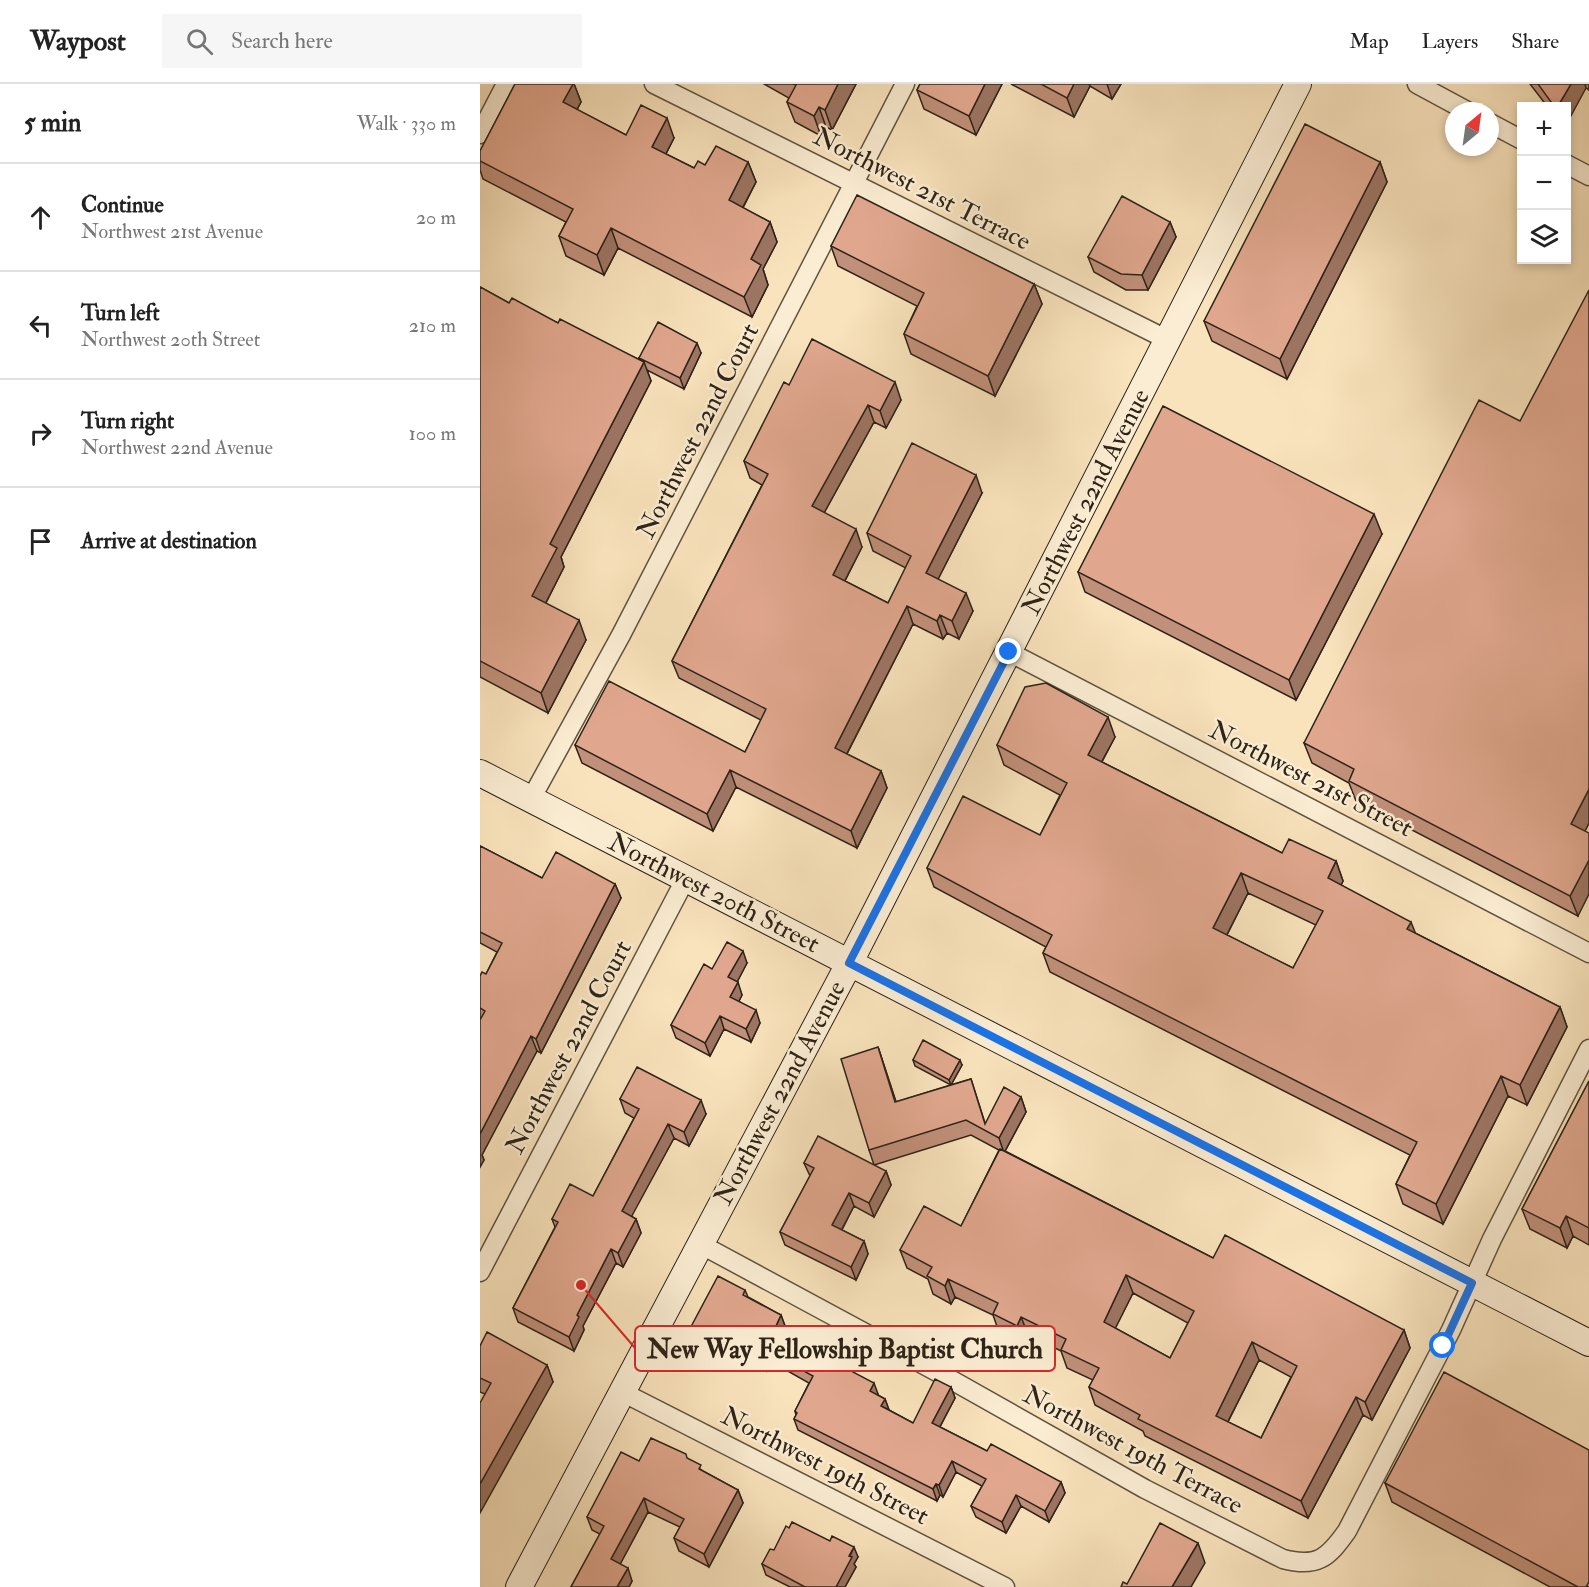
<!DOCTYPE html>
<html lang="en">
<head>
<meta charset="utf-8">
<style>
  :root { --surface:#fff; --page:#f6f6f6; --text:#222; --muted:#767676; --line:#e0e0e0 }
  body { margin:0; font-family:"IM FELL Double Pica",serif; background:var(--page); color:var(--text) }
  .controls { position:absolute; right:18px; top:18px; display:grid; overflow:hidden; border-radius:0px; box-shadow:0 3px 9px #0003 }
  .controls button { width:54px; height:54px; display:grid; place-items:center; padding:0; border:0; border-bottom:2px solid var(--line); background:var(--surface); color:var(--text); font:30px sans-serif }
  .compass { position:absolute; left:965px; top:18px; width:54px; height:54px; border-radius:50%; background:var(--surface); box-shadow:0 3px 9px #0003; rotate:29deg }
  .stop { position:absolute; width:18px; height:18px; margin:-14px; border:4px solid #1a73e8; border-radius:50%; background:#fff }
  .stop.end { background:#1a73e8; border-color:#fff; box-shadow:0 2px 6px #0008 }
  .list { margin:0; padding:0; list-style:none }
  h2 { display:flex; justify-content:space-between; align-items:center; height:78px; margin:0; padding:0 24px; font-size:26px }
  h2 small { font-size:20px; font-weight:400; color:var(--muted) }
  .list li { display:grid; grid-template-columns:39px 1fr auto; gap:18px; align-items:center; box-sizing:border-box; height:108px; padding:0 24px; border-top:2px solid var(--line) }
  .list b { display:block; font-size:22px; white-space:nowrap }
  .list p { margin:0; font-size:20px; white-space:nowrap; color:var(--muted) }
  .list em { font-size:20px; font-style:normal; color:var(--muted) }
  .icon { flex:none; width:33px; height:33px; fill:none; stroke:currentColor; stroke-width:2; stroke-linecap:round; stroke-linejoin:round }
  .map { position:relative; flex:none; width:1109px; height:1503px; overflow:hidden }
  header { display:flex; align-items:center; gap:36px; box-sizing:border-box; height:84px; padding:0 30px; background:var(--surface); border-bottom:2px solid var(--line) }
  header strong { font-size:28px }
  nav { display:flex; gap:33px; margin-inline-start:auto; font-size:21px }
  .search { width:420px; height:54px; background:var(--page); display:flex; align-items:center; gap:15px; box-sizing:border-box; padding:0 21px; border-radius:0px; color:var(--muted); font-size:22px }
  main { display:flex }
  aside { flex:1; background:var(--surface) }
  .map>svg:first-child { display:block }
  .lines { fill:none; stroke-linecap:round; stroke-linejoin:round }
  .minor-casing { stroke:#605341; stroke-width:21 }
  .secondary-casing { stroke:#2d2318; stroke-width:28 }
  .minor { stroke:#fbedd3; stroke-width:18 }
  .secondary { stroke:#fbedd3; stroke-width:26 }
  .wall { fill:#c1907a; stroke:#2d2318; stroke-width:1.5; fill-rule:evenodd }
  .shaded-wall { fill:#9d7563; stroke:#2d2318; stroke-width:1.5 }
  .building { fill:#e0a78e; stroke:#2d2318; stroke-width:1.5; fill-rule:evenodd }
  .route { stroke:#1a73e8; stroke-width:8 }
  .labels { text-anchor:middle; dominant-baseline:central; stroke-width:5; stroke-linejoin:round; paint-order:stroke }
  .street-label { font-size:26px; fill:#2d2318; stroke:#fbedd3 }
  .leader { fill:none; stroke:#d62828; stroke-width:2 }
  .callout-dot { fill:#d62828; stroke:#fbedd3; stroke-width:2 }
  .callout { fill:#fbedd3; stroke:#d62828; stroke-width:2 }
  .callout-label { font-size:27px; text-anchor:middle; font-weight:bold; fill:#2d2318 }
</style>
</head>
<body>
<header>
<strong>Waypost</strong>
<div class="search"><svg class="icon" aria-label="search" viewBox="0 0 24 24"><circle cx="10" cy="10" r="6"/><path d="M15 15l6 6"/></svg>Search here</div>
<nav><a>Map</a><a>Layers</a><a>Share</a></nav>
</header>
<main>
<aside>
<h2>5 min<small>Walk · 330 m</small></h2>
<ul class="list">
<li><svg class="icon" aria-label="ahead" viewBox="0 0 24 24"><path d="M12 20V5M6 11l6-6 6 6"/></svg><div><b>Continue</b><p>Northwest 21st Avenue</p></div><em>20 m</em></li>
<li><svg class="icon" aria-label="left" viewBox="0 0 24 24"><path d="M17 20v-9H6M10 6l-5 5 5 5"/></svg><div><b>Turn left</b><p>Northwest 20th Street</p></div><em>210 m</em></li>
<li><svg class="icon" aria-label="right" viewBox="0 0 24 24"><path d="M7 20v-9h11M14 6l5 5-5 5"/></svg><div><b>Turn right</b><p>Northwest 22nd Avenue</p></div><em>100 m</em></li>
<li><svg class="icon" aria-label="arrive" viewBox="0 0 24 24"><path d="M6 21V4h12l-3 4 3 4H6"/></svg><div><b>Arrive at destination</b></div></li>
</ul>
</aside>
<div class="map">
<svg width="1109" height="1503" viewBox="0 0 1109 1503">
  <rect width="100%" height="100%" fill="#f9e3bc"/>
  <filter id="stains"><feTurbulence type="fractalNoise" baseFrequency=".00333" numOctaves="4"/><feColorMatrix values="0 0 0 0 .2 0 0 0 0 .09 0 0 0 0 .02 0 0 0 .5 -.17"/></filter>
  <radialGradient id="worn" r=".72"><stop offset=".6" stop-color="#630" stop-opacity="0"/><stop offset="1" stop-color="#630" stop-opacity=".3"/></radialGradient>
  <g class="lines">
    <defs>
      <path id="minor" d="M174,0L688,256
        M937,0L987,27
        M1010,39L1042,56
        M0,50L26,0
        M1086,80L1109,92
        M529,568L1109,869
        M51,715L141,551L425,0
        M220,1160L461,1290L665,1405L803,1475C837,1484 848,1474 867,1447L971,1246L1012,1155L1109,965
        M0,1188L206,794
        M142,1308L525,1503"/>
      <path id="secondary" d="M0,689L1109,1259
        M39,1503L370,878L818,0"/>
    </defs>
    <use href="#minor" class="minor-casing"/>
    <use href="#secondary" class="secondary-casing"/>
    <use href="#minor" class="minor"/>
    <use href="#secondary" class="secondary"/>
  </g>
  <path class="wall" d="M35,0H94L101,18L97,26L146,51L194,54L186,70L214,84L225,81L268,78L276,98L263,124L290,138L297,158L283,185L288,201L272,233L138,164L124,191L86,172L79,152L86,138L3,95L0,86V67Z
    M284,0H376L352,46L346,43L341,52L315,38L307,18L309,14Z
    M440,0H522L496,51L444,25L437,6Z
    M531,0H641L632,15L610,2L594,33Z
    M1050,0H1109V6L1106,4L1086,22H1067Z
    M900,78L907,98L807,295L732,257L724,237Z
    M690,138L696,153L668,206H646L614,188L608,173Z
    M351,162L554,200L562,220L515,312L431,270L424,250L437,222L358,182Z
    M0,203L29,219L78,239L160,276L159,274L221,269L204,305L167,286L171,297L81,473L84,483L66,519L106,556L68,629L0,593Z
    M309,301L421,316L406,344L394,338L344,429L382,463L365,497L408,519L426,484L393,467L387,449L502,409L458,495L493,527L479,555L467,549L463,555L433,540L367,670L401,687L407,704L377,764L256,703L233,747L102,679L95,661L265,668L281,636L199,594L192,577L282,401L270,394L264,377Z
    M902,450L816,616L605,508L598,488Z
    M635,653L622,678L802,769L856,777L863,797L861,801L935,849L1080,923L1087,943L1047,1021L1028,1012L963,1140L923,1120L916,1100L930,1071L570,888L563,869L566,863L454,803L447,784L560,751L580,711L524,681L517,661ZM768,809L836,841L813,884L747,851Z
    M824,659L1109,739L1105,747L1098,832L876,717L869,699L832,679Z
    M0,762L62,794L135,800L141,814L61,969L57,967L29,1018L2,1071L4,1076L0,1083V892L6,890L17,868L0,859Z
    M267,879L257,898L262,911L259,917L280,939L271,958L244,945L230,972L196,954L191,941L232,885Z
    M398,963L416,1018L471,1001L435,982L433,976L482,981L471,1001L491,995L505,1039L541,1013L546,1028L525,1067L733,1174L924,1246L930,1264L892,1336L883,1331L828,1434L665,1352L663,1347L615,1321L609,1303L613,1296L587,1284L581,1267L548,1250L543,1259L519,1248L513,1231L475,1213L471,1220L453,1210L448,1195L427,1184L420,1166L481,1142L519,1066L491,1051L394,1081L389,1066ZM653,1209L708,1239L690,1274L635,1244ZM779,1276L811,1293L781,1354L748,1338Z
    M1109,997V1161L1093,1152L1087,1164L1050,1145L1042,1125Z
    M140,1015L226,1030L209,1062L194,1054L151,1132L156,1135L161,1149L143,1183L136,1179L103,1242L104,1246L94,1267L38,1238L33,1224L75,1143L72,1135L113,1112L154,1034L145,1029Z
    M324,1079L406,1087L411,1101L394,1133L374,1122L362,1146L384,1157L388,1170L376,1196L305,1161L300,1148L330,1092Z
    M265,1206L268,1213L301,1231L305,1242L304,1246L371,1280L374,1289L398,1310V1311L405,1315L409,1326L433,1339L471,1303L475,1314L460,1343L507,1367L581,1398L585,1409L569,1438L541,1422L526,1449L496,1433L491,1422L502,1402L476,1388L463,1413L460,1411L457,1417L318,1346L314,1335L316,1331L315,1327L329,1299L292,1278L287,1287L256,1271L249,1286L209,1265L205,1254Z
    M0,1262L67,1281L73,1298L5,1310L0,1308Z
    M207,1375L223,1387L258,1406L263,1419L229,1483L199,1467L194,1454L200,1443L168,1428L140,1480L152,1497L149,1503H91L120,1450L112,1446L107,1433L159,1377Z
    M905,1399L1109,1503H1070L912,1418Z
    M378,1473L374,1480L376,1483L365,1503H310L286,1491L282,1480Z"/>
  <path class="shaded-wall" d="M93,0H94L101,18L90,38L83,18Z
    M358,0H376L352,46L345,26Z
    M505,0H522L496,51L489,32Z
    M594,0H609L610,2L594,33L587,14Z
    M627,0H641L632,15Z
    M1091,0H1105L1106,4L1086,41V22H1078Z
    M339,23L346,43L341,52L334,32Z
    M187,34L194,54L179,83L172,63Z
    M268,78L276,98L256,136L249,116Z
    M900,78L907,98L807,295L800,275Z
    M290,138L297,158L283,185L288,201L272,233L264,213L271,175Z
    M690,138L696,153L668,206L662,191Z
    M131,144L138,164L124,191L117,171Z
    M554,200L562,220L515,312L508,292Z
    M217,259L221,269L204,305L200,294Z
    M164,278L171,297L81,473L84,483L59,532L52,512L70,460Z
    M415,298L421,316L406,344L400,327Z
    M388,321L394,338L338,440L332,422Z
    M496,391L502,409L452,507L446,489Z
    M894,430L902,450L816,616L809,596Z
    M376,445L382,463L359,508L353,491Z
    M486,509L493,527L479,555L472,537Z
    M427,522L433,540L361,681L355,664Z
    M460,531L467,549L463,555L457,537Z
    M99,536L106,556L68,629L61,609Z
    M628,633L635,653L615,690L608,671Z
    M250,686L256,703L233,747L227,730Z
    M401,687L407,704L377,764L371,747Z
    M1109,705V739L1098,760L1091,740Z
    M1109,776V810L1098,832L1090,812Z
    M856,777L863,797L855,814L848,794Z
    M761,789L768,809L740,864L733,844Z
    M135,800L141,814L61,969L56,955Z
    M931,838L939,858L927,845Z
    M263,867L267,879L253,906L248,893Z
    M258,898L262,911L255,925L250,913Z
    M1080,923L1087,943L1047,1021L1040,1001Z
    M276,926L280,939L271,958L266,945Z
    M240,932L244,945L230,972L225,959Z
    M51,952L57,967L2,1071L4,1076L0,1083V1050Z
    M398,963L403,978L421,1033L415,1018Z
    M480,976L482,981L471,1001L469,996Z
    M1021,992L1028,1012L963,1140L956,1120Z
    M541,1013L546,1028L524,1069L519,1054Z
    M221,1016L226,1030L209,1062L204,1048Z
    M188,1040L194,1054L147,1141L142,1127Z
    M406,1087L411,1101L394,1133L389,1119Z
    M369,1109L374,1122L357,1154L352,1141Z
    M1086,1132L1093,1152L1087,1164L1080,1144Z
    M156,1135L161,1149L143,1183L138,1169Z
    M384,1157L388,1170L376,1196L371,1183Z
    M131,1165L136,1179L103,1242L104,1246L94,1267L89,1253L97,1231Z
    M646,1191L653,1209L630,1255L624,1238Z
    M468,1195L475,1213L471,1220L465,1202Z
    M301,1231L305,1242L300,1253L296,1242Z
    M541,1233L548,1250L543,1259L537,1242Z
    M924,1246L930,1264L892,1336L885,1318Z
    M772,1258L779,1276L742,1349L736,1332Z
    M252,1260L256,1271L249,1286L245,1275Z
    M288,1267L292,1278L287,1287L283,1276Z
    M371,1280L375,1291L369,1286Z
    M67,1281L73,1298L0,1429V1400Z
    M394,1299L398,1310L394,1318L390,1307Z
    M471,1303L475,1314L456,1350L452,1339Z
    M876,1313L883,1331L828,1434L821,1417Z
    M405,1315L409,1326L401,1322Z
    M472,1377L476,1388L463,1413L459,1401Z
    M581,1398L585,1409L569,1438L565,1427Z
    M456,1400L460,1411L457,1417L453,1405Z
    M258,1406L263,1419L229,1483L224,1470Z
    M536,1411L541,1422L526,1449L522,1438Z
    M164,1414L168,1428L136,1488L131,1475Z
    M718,1459L725,1479L711,1503H692Z
    M374,1463L378,1473L374,1480L376,1483L365,1503H356Z
    M148,1484L152,1497L149,1503H137Z"/>
  <path class="building" d="M35,0H93L83,18L146,51L161,21L187,34L172,63L214,84L218,77L225,81L236,62L268,78L249,116L290,138L271,175L281,181L264,213L131,144L117,171L79,152L93,125L0,77V67Z
    M313,0H358L345,26L339,23L334,32L307,18L316,1Z
    M440,0H505L489,32L437,6Z
    M561,0H594L587,14Z
    M1058,0H1091L1078,22H1074Z
    M825,40L900,78L800,275L724,237Z
    M377,111L554,200L508,292L424,250L444,209L351,162Z
    M642,112L690,138L662,191L641,190L608,173Z
    M0,203L29,219L32,214L78,239L80,235L164,278L70,460L77,464L52,512L99,536L61,609L0,577Z
    M1109,206V705L1091,740L1109,749V776L1090,812L869,697L874,685L824,659L999,316L1040,337Z
    M178,238L217,259L200,294L159,274Z
    M332,255L415,298L400,327L388,321L332,422L376,445L353,491L408,519L431,472L387,449L432,359L496,391L446,489L486,509L472,537L460,531L457,537L427,522L355,664L401,687L371,747L250,686L227,730L95,661L129,597L265,668L286,625L192,577L288,390L264,377L304,298L309,301Z
    M683,322L894,430L809,596L598,488Z
    M566,599L628,633L608,671L802,769L809,755L856,777L848,794L931,838L927,845L1080,923L1040,1001L1021,992L956,1120L916,1100L937,1058L563,869L572,851L447,784L483,712L560,751L587,699L517,661L545,603ZM761,789L843,827L813,884L733,844Z
    M0,762L62,794L76,768L135,800L56,955L51,952L0,1050V936L5,927L0,924V892L2,888L6,890L22,859L0,848Z
    M247,858L263,867L248,893L258,898L250,913L276,926L266,945L240,932L225,959L191,941L224,880L232,885Z
    M443,956L480,976L469,996L433,976Z
    M398,963L415,1018L491,995L505,1040L524,1003L541,1013L519,1054L486,1036L389,1066L361,975Z
    M157,983L221,1016L204,1048L188,1040L142,1127L156,1135L138,1169L131,1165L97,1231L99,1233L89,1253L33,1224L78,1138L72,1135L90,1100L113,1112L159,1025L140,1015Z
    M1109,997V1144L1086,1132L1080,1144L1042,1125Z
    M338,1052L406,1087L389,1119L369,1109L352,1141L384,1157L371,1183L300,1148L334,1084L324,1079Z
    M520,1065L733,1174L745,1151L924,1246L885,1318L876,1313L821,1417L658,1335L660,1331L609,1303L619,1284L581,1266L586,1255L541,1233L537,1242L513,1230L518,1219L468,1195L465,1202L447,1192L452,1183L420,1166L444,1122L481,1142ZM646,1191L714,1227L690,1274L624,1238ZM772,1258L817,1282L781,1354L736,1332Z
    M238,1192L265,1206L263,1211L301,1231L296,1242L371,1280L369,1286L394,1299L390,1307L405,1315L401,1322L433,1339L455,1295L471,1303L452,1339L507,1367L511,1360L581,1398L565,1427L536,1411L522,1438L491,1422L506,1395L472,1377L459,1401L456,1400L453,1405L314,1335L317,1329L315,1327L333,1292L288,1267L283,1276L252,1260L245,1275L205,1254Z
    M7,1248L67,1281L0,1400V1319L11,1299L0,1294V1262Z
    M964,1288L1109,1366V1498L1106,1503H1098L905,1399Z
    M171,1354L206,1370L207,1374L221,1381L219,1385L258,1406L224,1470L194,1454L204,1435L164,1414L131,1475L148,1484L137,1503H91L124,1442L107,1433L141,1368L159,1377Z
    M312,1438L350,1457L352,1452L374,1463L369,1472L372,1473L356,1503H325L282,1480L290,1465L294,1466L306,1442L309,1444Z
    M680,1439L718,1459L692,1503H641L643,1498L647,1500Z"/>
  <g class="lines">
    <path class="route" d="M529,568L369,879L992,1199L963,1262"/>
  </g>
  <g class="labels">
    <g class="street-label">
      <text transform="translate(442 105) rotate(27)">Northwest 21st Terrace</text>
      <text transform="translate(218 347) rotate(-63)">Northwest 22nd Court</text>
      <text transform="translate(606 418) rotate(-63)">Northwest 22nd Avenue</text>
      <text transform="translate(831 695) rotate(27)">Northwest 21st Street</text>
      <text transform="translate(234 809) rotate(27)">Northwest 20th Street</text>
      <text transform="translate(89 963) rotate(-62)">Northwest 22nd Court</text>
      <text transform="translate(300 1009) rotate(-62)">Northwest 22nd Avenue</text>
      <text transform="translate(653 1366) rotate(28)">Northwest 19th Terrace</text>
      <text transform="translate(345 1382) rotate(27)">Northwest 19th Street</text>
    </g>
  </g>
  <path class="leader" d="M101 1201L155 1264"/>
  <circle class="callout-dot" cx="101" cy="1201" r="6"/>
  <rect class="callout" x="155" y="1242" width="420" height="45" rx="6"/>
  <g class="callout-label">
    <text x="365" y="1274">New Way Fellowship Baptist Church</text>
  </g>
  <rect width="100%" height="100%" filter="url(#stains)"/>
  <rect width="100%" height="100%" fill="url(#worn)"/>
</svg>
<div class="controls">
<button>+</button>
<button>−</button>
<button><svg class="icon" aria-label="layers" viewBox="0 0 24 24"><path d="M12 4l9 5-9 5-9-5zM3 14l9 5 9-5"/></svg></button>
</div>
<svg class="compass" viewBox="-18 -18 36 36"><path d="M0-13l5 13h-10z" fill="#e53935"/><path d="M0 13l5-13h-10z" fill="#767676"/></svg>
<div class="stop" style="left:963px;top:1262px"></div>
<div class="stop end" style="left:529px;top:568px"></div>
</div>
</main>
</body>
</html>
